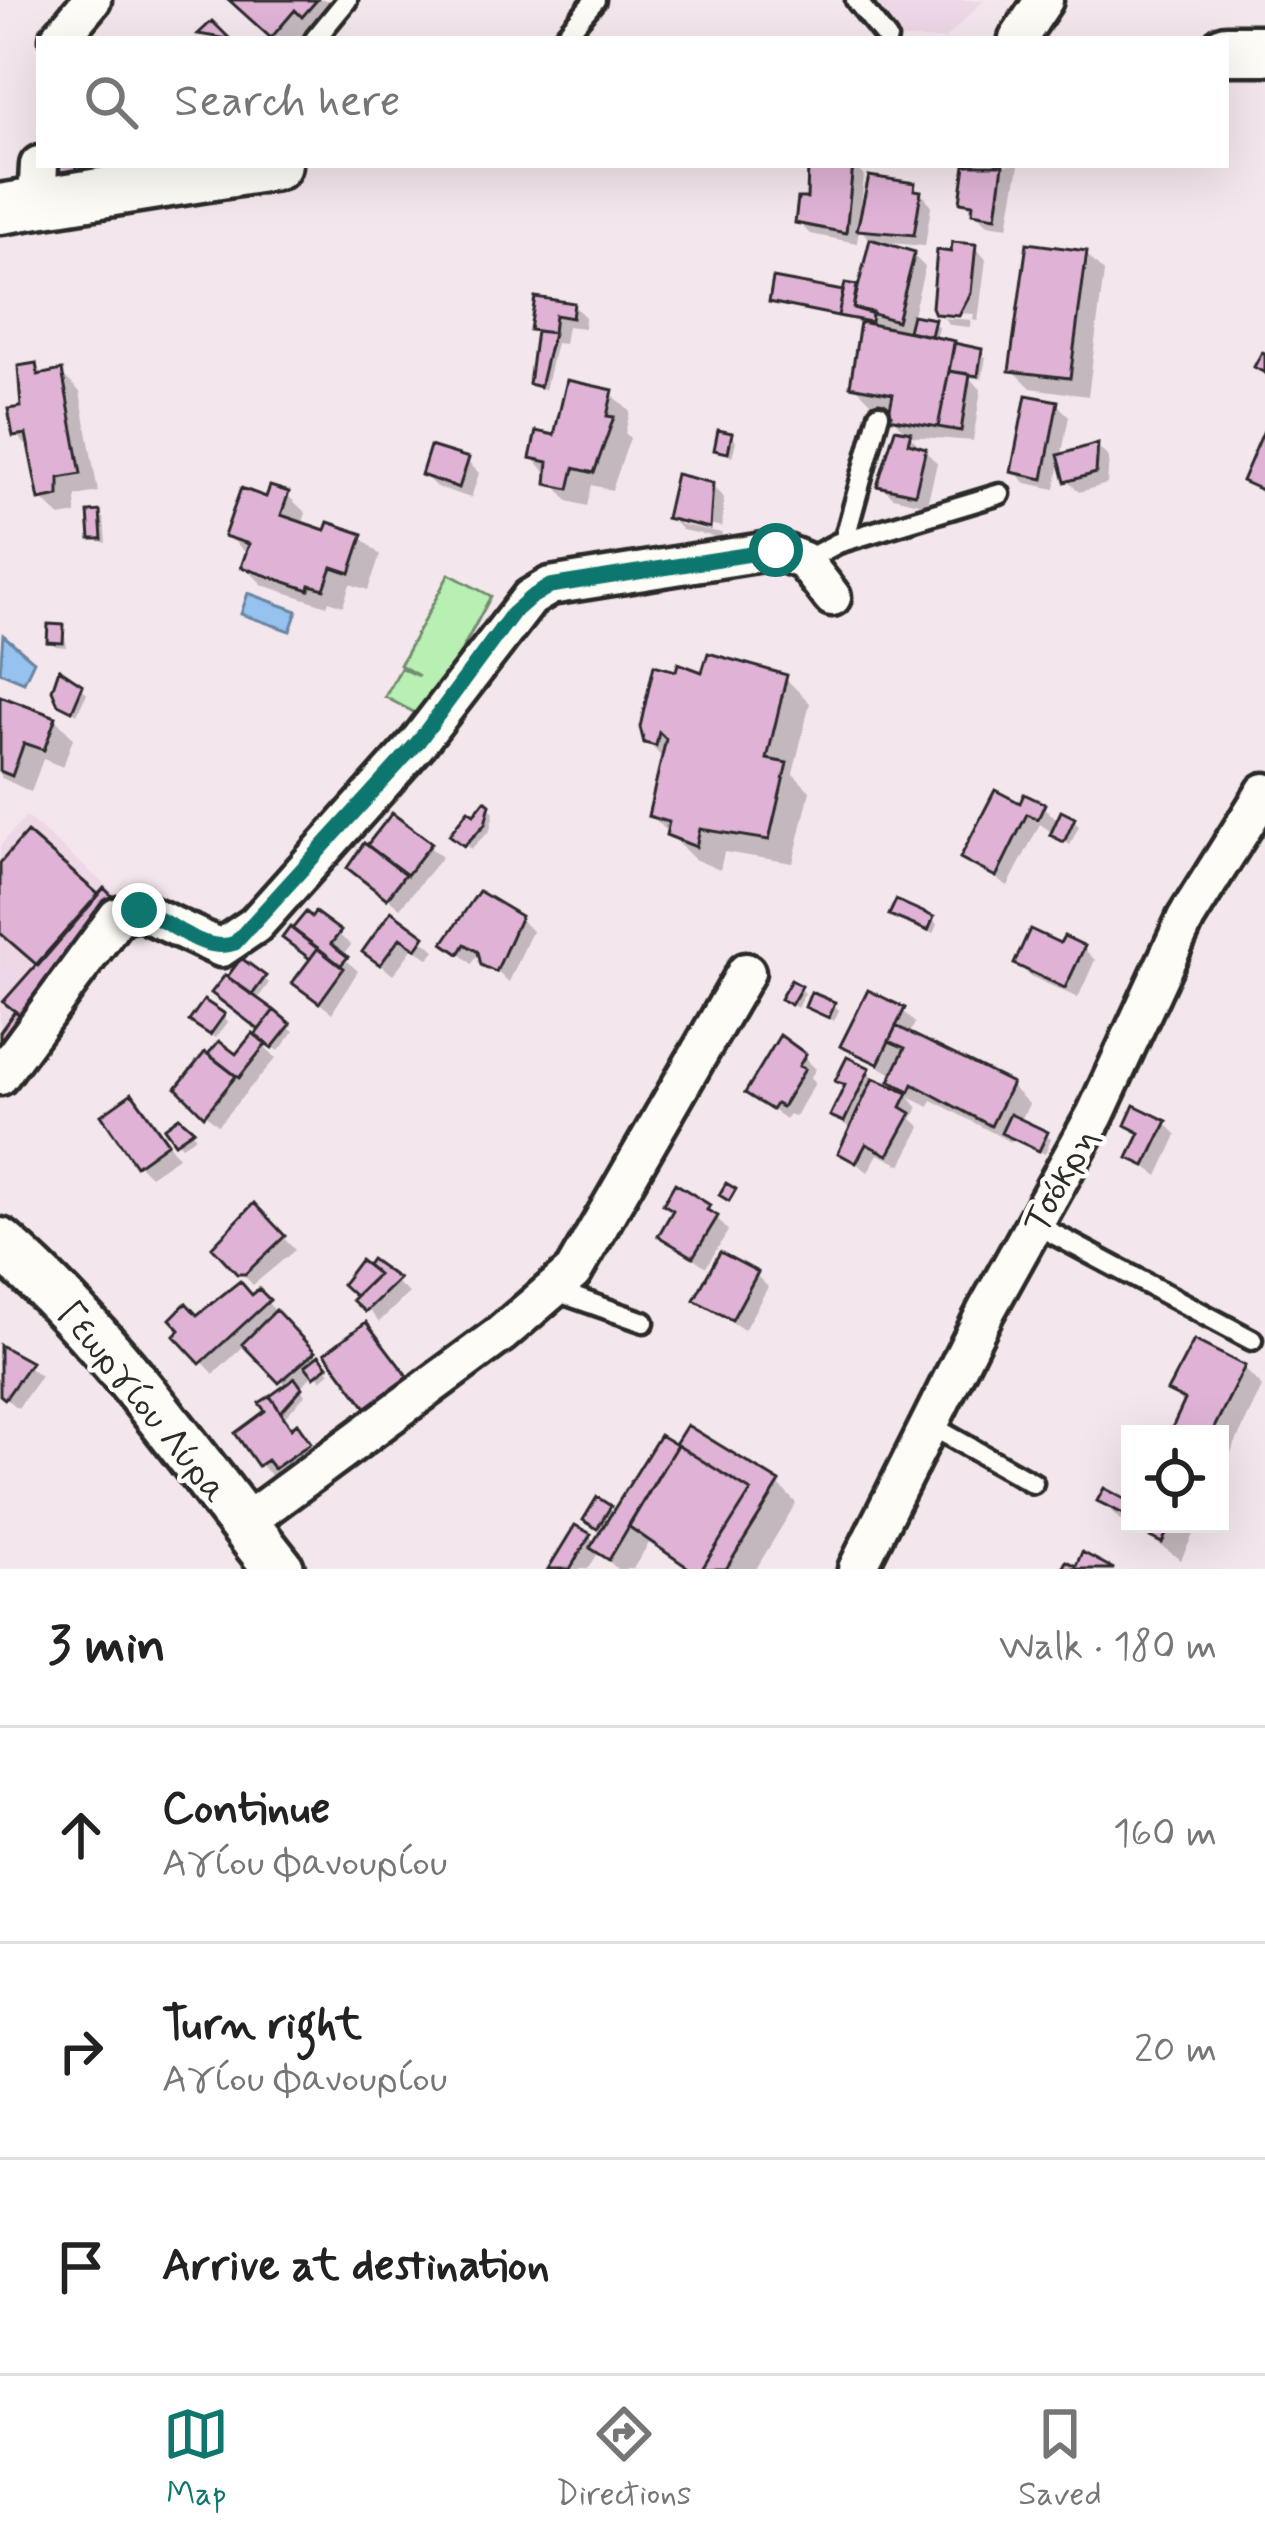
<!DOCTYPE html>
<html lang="en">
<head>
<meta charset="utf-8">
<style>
	:root { --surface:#fff; --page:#f2f2f2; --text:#222; --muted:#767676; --line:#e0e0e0; --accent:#0f766e }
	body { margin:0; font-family:Mynerve,sans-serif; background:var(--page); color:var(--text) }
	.controls { position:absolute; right:36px; bottom:36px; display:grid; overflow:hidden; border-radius:0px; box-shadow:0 12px 48px #0002 }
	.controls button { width:108px; height:108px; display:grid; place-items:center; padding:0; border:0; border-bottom:3px solid var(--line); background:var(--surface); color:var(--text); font:60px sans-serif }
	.stop { position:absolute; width:36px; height:36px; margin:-27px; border:9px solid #0f766e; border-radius:50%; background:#fff }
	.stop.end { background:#0f766e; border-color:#fff; box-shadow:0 3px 12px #0008 }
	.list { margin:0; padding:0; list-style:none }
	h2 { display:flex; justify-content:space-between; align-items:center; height:156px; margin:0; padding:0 48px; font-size:51px }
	h2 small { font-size:39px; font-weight:400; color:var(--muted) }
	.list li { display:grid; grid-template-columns:78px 1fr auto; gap:36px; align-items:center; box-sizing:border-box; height:216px; padding:0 48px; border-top:3px solid var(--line) }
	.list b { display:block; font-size:45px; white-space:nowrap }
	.list p { margin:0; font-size:39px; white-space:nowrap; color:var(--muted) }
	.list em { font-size:39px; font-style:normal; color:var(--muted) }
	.icon { flex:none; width:66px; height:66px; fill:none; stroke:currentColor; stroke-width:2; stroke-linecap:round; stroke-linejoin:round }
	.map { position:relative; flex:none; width:1265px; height:1569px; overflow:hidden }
	.search { position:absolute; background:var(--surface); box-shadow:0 12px 48px #0002; left:36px; right:36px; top:36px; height:132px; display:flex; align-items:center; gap:30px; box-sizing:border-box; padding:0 42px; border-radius:0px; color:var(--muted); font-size:45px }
	.sheet { height:804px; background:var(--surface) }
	nav { display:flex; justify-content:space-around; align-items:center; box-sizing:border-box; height:168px; border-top:3px solid var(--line); background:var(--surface); font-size:33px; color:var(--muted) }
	nav a { display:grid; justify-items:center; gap:6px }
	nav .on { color:var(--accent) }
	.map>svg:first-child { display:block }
	.built { fill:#eed7e6 }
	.green { fill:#b8efb2; stroke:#728d6e; stroke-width:3 }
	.water { fill:#95c2ef; stroke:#6b86a1; stroke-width:3 }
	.shadow { fill:#0003; fill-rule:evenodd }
	.building { fill:#e0b3d6; stroke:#2b2b2b; stroke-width:3 }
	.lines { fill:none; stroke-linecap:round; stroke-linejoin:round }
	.lane-casing { stroke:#2b2b2b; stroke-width:27 }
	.street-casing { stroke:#2b2b2b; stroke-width:45 }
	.secondary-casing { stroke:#2b2b2b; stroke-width:57 }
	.lane { stroke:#fdfcf7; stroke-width:18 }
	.street { stroke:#fdfcf7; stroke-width:36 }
	.secondary { stroke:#fdfcf7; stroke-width:48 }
	.route { stroke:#0f766e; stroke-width:15 }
	.labels { text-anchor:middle; stroke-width:9; stroke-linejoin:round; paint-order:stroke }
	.street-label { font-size:36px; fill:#2b2b2b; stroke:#fdfcf7 }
</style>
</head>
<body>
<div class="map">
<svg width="1265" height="1569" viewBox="0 0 1265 1569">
	<rect width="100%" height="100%" fill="#f4e6ed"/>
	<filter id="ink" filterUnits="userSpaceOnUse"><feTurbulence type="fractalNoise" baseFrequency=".00833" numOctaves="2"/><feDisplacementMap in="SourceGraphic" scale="24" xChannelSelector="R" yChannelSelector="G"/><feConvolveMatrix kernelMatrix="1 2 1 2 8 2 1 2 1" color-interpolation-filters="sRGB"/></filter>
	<g filter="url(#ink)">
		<!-- built -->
		<path class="built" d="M866,0H984L945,39H893Z
			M26,816L125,902L0,1067V846Z"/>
		<!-- green -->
		<path class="green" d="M449,574L491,596L425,718L385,697L401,668L419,676L400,665Z"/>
		<!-- water -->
		<path class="water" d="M248,593L297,611L290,631L241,614Z
			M3,635L34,661L24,682L0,672Z"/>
		<!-- shadow -->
		<path class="shadow" d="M233,0H352L305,39H274Z
			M54,165H96L88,166L82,200Z
			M823,165H853L864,176L861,206L914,186L926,198L931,206L925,246L878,242L913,255L925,267L912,318L933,322L938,327L936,340L986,357L982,379L968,377L981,389L973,441L910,436L937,463L927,505L893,497L881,485L909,435L891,417L893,407L872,403L854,385L862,323L772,301L776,281L860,292L872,241L859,228L857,243L810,234L798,222Z
			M968,165H1019L1008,227L987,224L963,201Z
			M974,247L986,259L978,321L971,320L970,327L950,325L938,312L954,255ZM943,312L974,314L973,320L943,318Z
			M1086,254L1104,272L1088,396L1031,388L1012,369Z
			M537,300L573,305L585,317L584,328L567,326L564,344L556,343L545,390L532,383Z
			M35,366L45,376L61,373L80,392L98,492L76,496V514L60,517L41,498L32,451L16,435Z
			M611,393L630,412L625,433L630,438L612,490L592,485L587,506L568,501L533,457Z
			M1057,404L1069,416L1055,489L1026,483L1014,471Z
			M1265,435V496L1245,480Z
			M731,436L736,441L732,457L717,449Z
			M1097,446L1109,458L1107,484L1079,492L1067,480Z
			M467,461L479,473L471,498L436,487L424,475Z
			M711,485L724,498L722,527L679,518V524L722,533L721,538L682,530L670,517Z
			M287,495L306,513L302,525L361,537L380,555L368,590L350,584L343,606L329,601L327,606L263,585L244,566L248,555L228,535L268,501Z
			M99,514L104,519L106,543L93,538Z
			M63,628L67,647L55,646L50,640Z
			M704,676L785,678L810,703L793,774L810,791L793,863L724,852L720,870L694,859L651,815L664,759L647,742Z
			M81,687L87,693L77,714L60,703Z
			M0,699L55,719L73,738L63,767L43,759L31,792L0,777Z
			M485,804L494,812L490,830L471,849L458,840Z
			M1021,807H1043L1059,822L1074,821L1079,826L1070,845L1040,824L1008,886L964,858Z
			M392,817L442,857L400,908L351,867Z
			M893,914L932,919L937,924L933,934Z
			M392,915L435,950L429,959L413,948L393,975L366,952Z
			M316,916L351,945L342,957L358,971L332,1013L308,994Z
			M519,918L532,931L509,982L478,954L472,964L447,943Z
			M1061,947L1083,948L1095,960L1078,998L1030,976L1018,964Z
			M264,978L269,983L256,1001L294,1031L279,1051L260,1042L276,1058L218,1125L180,1093L220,1045L237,1059L261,1031L215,993Z
			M800,988L805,993L797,1008L789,1003Z
			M834,1005L839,1010L834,1021L808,1006Z
			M903,1011L915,1023L909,1035L1010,1085L1029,1104L1020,1122L1051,1139L1045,1154L1012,1138L1010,1142L932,1100L929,1107L909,1097L918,1108L912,1119L921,1127L901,1165L878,1154L868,1172L841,1152L852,1130L834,1115L847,1088L839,1080L868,1071L880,1085L910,1097L895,1076L844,1045Z
			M223,1016L228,1022L216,1038L198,1026Z
			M804,1057L816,1069L810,1078L815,1083L795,1117L789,1114L785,1119L749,1093Z
			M132,1097L178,1157L150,1176L138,1164Z
			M179,1121L196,1137L182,1146L177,1141Z
			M1165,1123L1177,1135L1158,1176L1132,1157L1141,1137L1128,1125Z
			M254,1207L295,1250L253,1285L216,1247Z
			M708,1207L728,1231L706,1267L661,1235Z
			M372,1263L409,1293L379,1322L346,1283Z
			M756,1275L768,1287L744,1330L698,1300Z
			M259,1293L330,1372L321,1380L315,1373L300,1387L305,1395L285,1417L321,1456L288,1479L279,1471L272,1476L260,1464L288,1387L246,1344L214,1374L178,1336L197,1318Z
			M366,1326L418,1391L382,1419L370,1407Z
			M0,1348L41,1376L18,1408L0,1395Z
			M1244,1368L1262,1387L1220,1476V1434H1175L1186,1406L1171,1391Z
			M778,1484L796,1503L756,1569H690L649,1543L633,1569H617L599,1552L588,1569H552L589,1537L596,1544L604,1532L592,1525L609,1508L615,1514Z
			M1101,1500L1130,1505V1524L1119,1519Z
			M1131,1524H1198L1181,1560Z"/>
		<!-- building -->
		<path class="building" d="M229,0H317L302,17L295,10L271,38Z
			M212,21L229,38L228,39L198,34Z
			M51,165H76L75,178L50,191Z
			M808,165H853L846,233L795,223L798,198H807Z
			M965,165H1003L996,217L972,213L973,204L960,202Z
			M869,176L915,183L914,190L921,191L914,235L857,230Z
			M870,239L915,252L897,321L853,308Z
			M952,242L976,244L971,293L959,316L935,314L932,307L937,250L951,252Z
			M1027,243L1087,251L1070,378L1009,371Z
			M773,278L843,291L838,316L769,302Z
			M845,283L857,285L853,308L872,312L871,322L838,316Z
			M535,297L574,303L572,318L555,315L553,333L530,330Z
			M912,315L935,319L931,336L908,331Z
			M860,322L955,341L938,427L888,418L893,394L850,386Z
			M536,331L553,333L540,387L529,384Z
			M954,343L982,349L978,376L949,371Z
			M1262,352L1265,353V373L1254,367Z
			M36,363L38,375L62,370L81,474L59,478V496L39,500L26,434L13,436L8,409L21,407L18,366Z
			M949,371L970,374L961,431L938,427Z
			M567,380L613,390L607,416L614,417L594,473L574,468L569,489L546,484L548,462L530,458L536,431L554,435Z
			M1026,395L1058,401L1043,479L1011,472Z
			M895,429L911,432L908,443L926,448L915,494L877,486Z
			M718,430L732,433L728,453L714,450Z
			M1264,430L1265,484L1262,490L1242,481Z
			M1098,443L1096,473L1065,482L1058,455Z
			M430,446L469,458L459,488L421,475Z
			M676,474L713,483L710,528L666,518Z
			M270,486L289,492L281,515L325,530L328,522L363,534L350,573L332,567L324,589L310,585L309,590L241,567L249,544L224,536L241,488L266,497Z
			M100,511L102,539H90L88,512Z
			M48,624L64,625L63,643L47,642Z
			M708,653L787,675L767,759L787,763L769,840L700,829L696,847L666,835L669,822L648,816L666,739L659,732L656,746L644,743L640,727L654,665L676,671L678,663L702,672Z
			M59,669L83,685L72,711L58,704L52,690Z
			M0,696L56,717L44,750L24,743L12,776L0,771Z
			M995,790L1020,803L1024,794L1045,804L1038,819L1027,814L996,877L960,858Z
			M485,800L490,804L485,824L464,846L449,835L468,810L474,814Z
			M1061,811L1075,818L1064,842L1050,835Z
			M392,813L432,843L407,875L367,845Z
			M27,832L99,895L38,966L0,933V863Z
			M364,843L405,874L387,899L347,868Z
			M104,888L118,902L29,1022L3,1002Z
			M479,891L521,916L496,972L481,965L478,952L465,944L459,954L443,943Z
			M896,900L934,917L928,931L889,915Z
			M391,911L425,936L416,949L400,938L380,965L362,952Z
			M306,912L312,917L315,912L341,931L331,944L348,957L340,966L292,929Z
			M290,927L318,948L310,959L282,938Z
			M1030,929L1060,943L1064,936L1085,946L1065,988L1014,964Z
			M318,948L344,968L319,1003L292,983Z
			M241,958L266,976L252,995L227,977Z
			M225,975L274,1010L259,1030L211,993Z
			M791,980L802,986L791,1005L780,999Z
			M868,990L905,1008L878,1064L840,1046Z
			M811,992L835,1002L829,1018L805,1007Z
			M204,1000L225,1014L210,1035L189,1021Z
			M274,1010L291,1024L272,1048L255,1035Z
			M15,1011L29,1022L0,1046V1032Z
			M896,1026L1012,1083L991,1126L913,1084L910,1091L889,1081L905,1048L889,1041Z
			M253,1033L266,1044L239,1078L208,1054L219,1041L236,1054Z
			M780,1035L806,1054L799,1066L805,1069L782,1107L776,1104L772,1110L745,1093Z
			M205,1052L236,1076L204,1116L176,1088Z
			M847,1057L870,1068L844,1122L830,1116L845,1085L835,1081Z
			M873,1078L908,1093L901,1107L911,1113L888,1155L866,1144L856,1163L838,1153Z
			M132,1093L168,1143L136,1166L101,1115Z
			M1134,1105L1167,1121L1145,1166L1128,1158L1140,1133L1125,1125Z
			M1010,1114L1048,1132L1039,1151L1001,1133Z
			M179,1117L194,1130L175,1143L164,1128Z
			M675,1183L710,1205L707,1210L718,1216L693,1257L658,1236L673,1210L663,1204Z
			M726,1183L736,1189L729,1201L719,1195Z
			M254,1203L285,1236L245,1274H237L212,1247Z
			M720,1252L758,1272L732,1320L694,1300Z
			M371,1259L399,1279L365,1312L352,1300L378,1274L367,1265Z
			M360,1260L378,1274L355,1296L342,1284Z
			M240,1281L252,1295L259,1289L270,1300L200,1364L174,1336L180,1330L170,1319L186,1303L197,1315Z
			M276,1310L315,1352L279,1383L242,1344Z
			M366,1322L408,1377L367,1409L325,1353Z
			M1194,1340L1245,1366L1211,1434H1184L1172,1428L1185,1400L1167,1391Z
			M0,1345L31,1362L5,1399L0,1395Z
			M319,1355L328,1366L314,1377L305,1366Z
			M295,1378L302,1388L281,1412L270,1396Z
			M270,1396L291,1428L297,1423L311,1443L274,1469L267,1460L258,1466L235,1433L265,1411L259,1403Z
			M687,1425L780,1482L726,1569H702L751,1491L677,1445L609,1560L590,1548L660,1435L675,1444Z
			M677,1445L751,1491L702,1569H690L628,1526Z
			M1104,1488L1130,1502V1517L1097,1501Z
			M597,1497L611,1506L597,1529L583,1520Z
			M1147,1524H1171L1162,1543L1142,1533Z
			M575,1525L591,1534L570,1569H548Z
			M1082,1552L1114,1569H1062L1066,1561L1076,1566Z"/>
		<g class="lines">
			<!-- lane casing -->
			<g class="lane-casing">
				<path id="lane" d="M856,0L887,39
					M315,39L347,0
					M562,39L595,0
					M844,541L879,414
					M804,561L838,543L1000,494
					M1035,1224L1252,1340
					M553,1290L644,1322
					M928,1424L1033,1483"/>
			</g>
			<!-- street casing -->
			<g class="street-casing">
				<path id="street" d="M59,39L92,0
					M1018,39L1044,0
					M37,202L39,165
					M0,1076L117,917L139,910L221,948L255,925L418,743L530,598L550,586L776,550L804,561L832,597
					M243,1524L501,1334L573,1272L746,972
					M857,1569L986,1311L1095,1115L1186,918L1265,792"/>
			</g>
			<!-- secondary casing -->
			<g class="secondary-casing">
				<path id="secondary" d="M1226,50H1265
					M0,209L276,165
					M0,1243C110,1338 189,1456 279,1569"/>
			</g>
			<!-- lane -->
			<use href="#lane" class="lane"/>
			<!-- street -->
			<use href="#street" class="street"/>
			<!-- secondary -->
			<use href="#secondary" class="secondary"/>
		</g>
	</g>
	<g class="lines" filter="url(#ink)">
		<!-- route -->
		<path class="route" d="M139,910C170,920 203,955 235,943L418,742L513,613L530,598L550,586L776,550"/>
	</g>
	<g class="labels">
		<!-- street labels -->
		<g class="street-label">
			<text transform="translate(1059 1179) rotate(-61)" y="13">Τσόκρη</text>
			<text transform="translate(144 1401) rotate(51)" y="13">Γεωργίου Λύρα</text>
		</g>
	</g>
</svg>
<div class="controls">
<button><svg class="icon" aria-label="locate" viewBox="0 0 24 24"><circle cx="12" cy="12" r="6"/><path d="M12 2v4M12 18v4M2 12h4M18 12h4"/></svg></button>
</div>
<div class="stop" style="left:776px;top:550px"></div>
<div class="stop end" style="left:139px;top:910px"></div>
<div class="search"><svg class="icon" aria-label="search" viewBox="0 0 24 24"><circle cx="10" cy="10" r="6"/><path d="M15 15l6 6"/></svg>Search here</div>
</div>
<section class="sheet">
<h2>3 min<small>Walk · 180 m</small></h2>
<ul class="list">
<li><svg class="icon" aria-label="ahead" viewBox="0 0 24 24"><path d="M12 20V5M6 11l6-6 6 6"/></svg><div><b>Continue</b><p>Αγίου Φανουρίου</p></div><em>160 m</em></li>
<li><svg class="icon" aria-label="right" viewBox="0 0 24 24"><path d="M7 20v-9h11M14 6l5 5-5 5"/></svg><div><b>Turn right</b><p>Αγίου Φανουρίου</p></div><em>20 m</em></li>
<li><svg class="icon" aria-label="arrive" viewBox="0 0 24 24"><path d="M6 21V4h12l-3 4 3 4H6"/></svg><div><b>Arrive at destination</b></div></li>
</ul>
</section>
<nav>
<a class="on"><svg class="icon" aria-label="map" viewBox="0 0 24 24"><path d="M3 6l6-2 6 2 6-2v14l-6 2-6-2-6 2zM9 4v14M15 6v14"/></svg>Map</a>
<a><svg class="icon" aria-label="directions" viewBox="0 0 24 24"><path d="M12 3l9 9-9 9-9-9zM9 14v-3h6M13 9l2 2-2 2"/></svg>Directions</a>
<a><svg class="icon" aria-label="saved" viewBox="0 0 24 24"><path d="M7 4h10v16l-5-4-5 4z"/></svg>Saved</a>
</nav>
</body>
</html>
